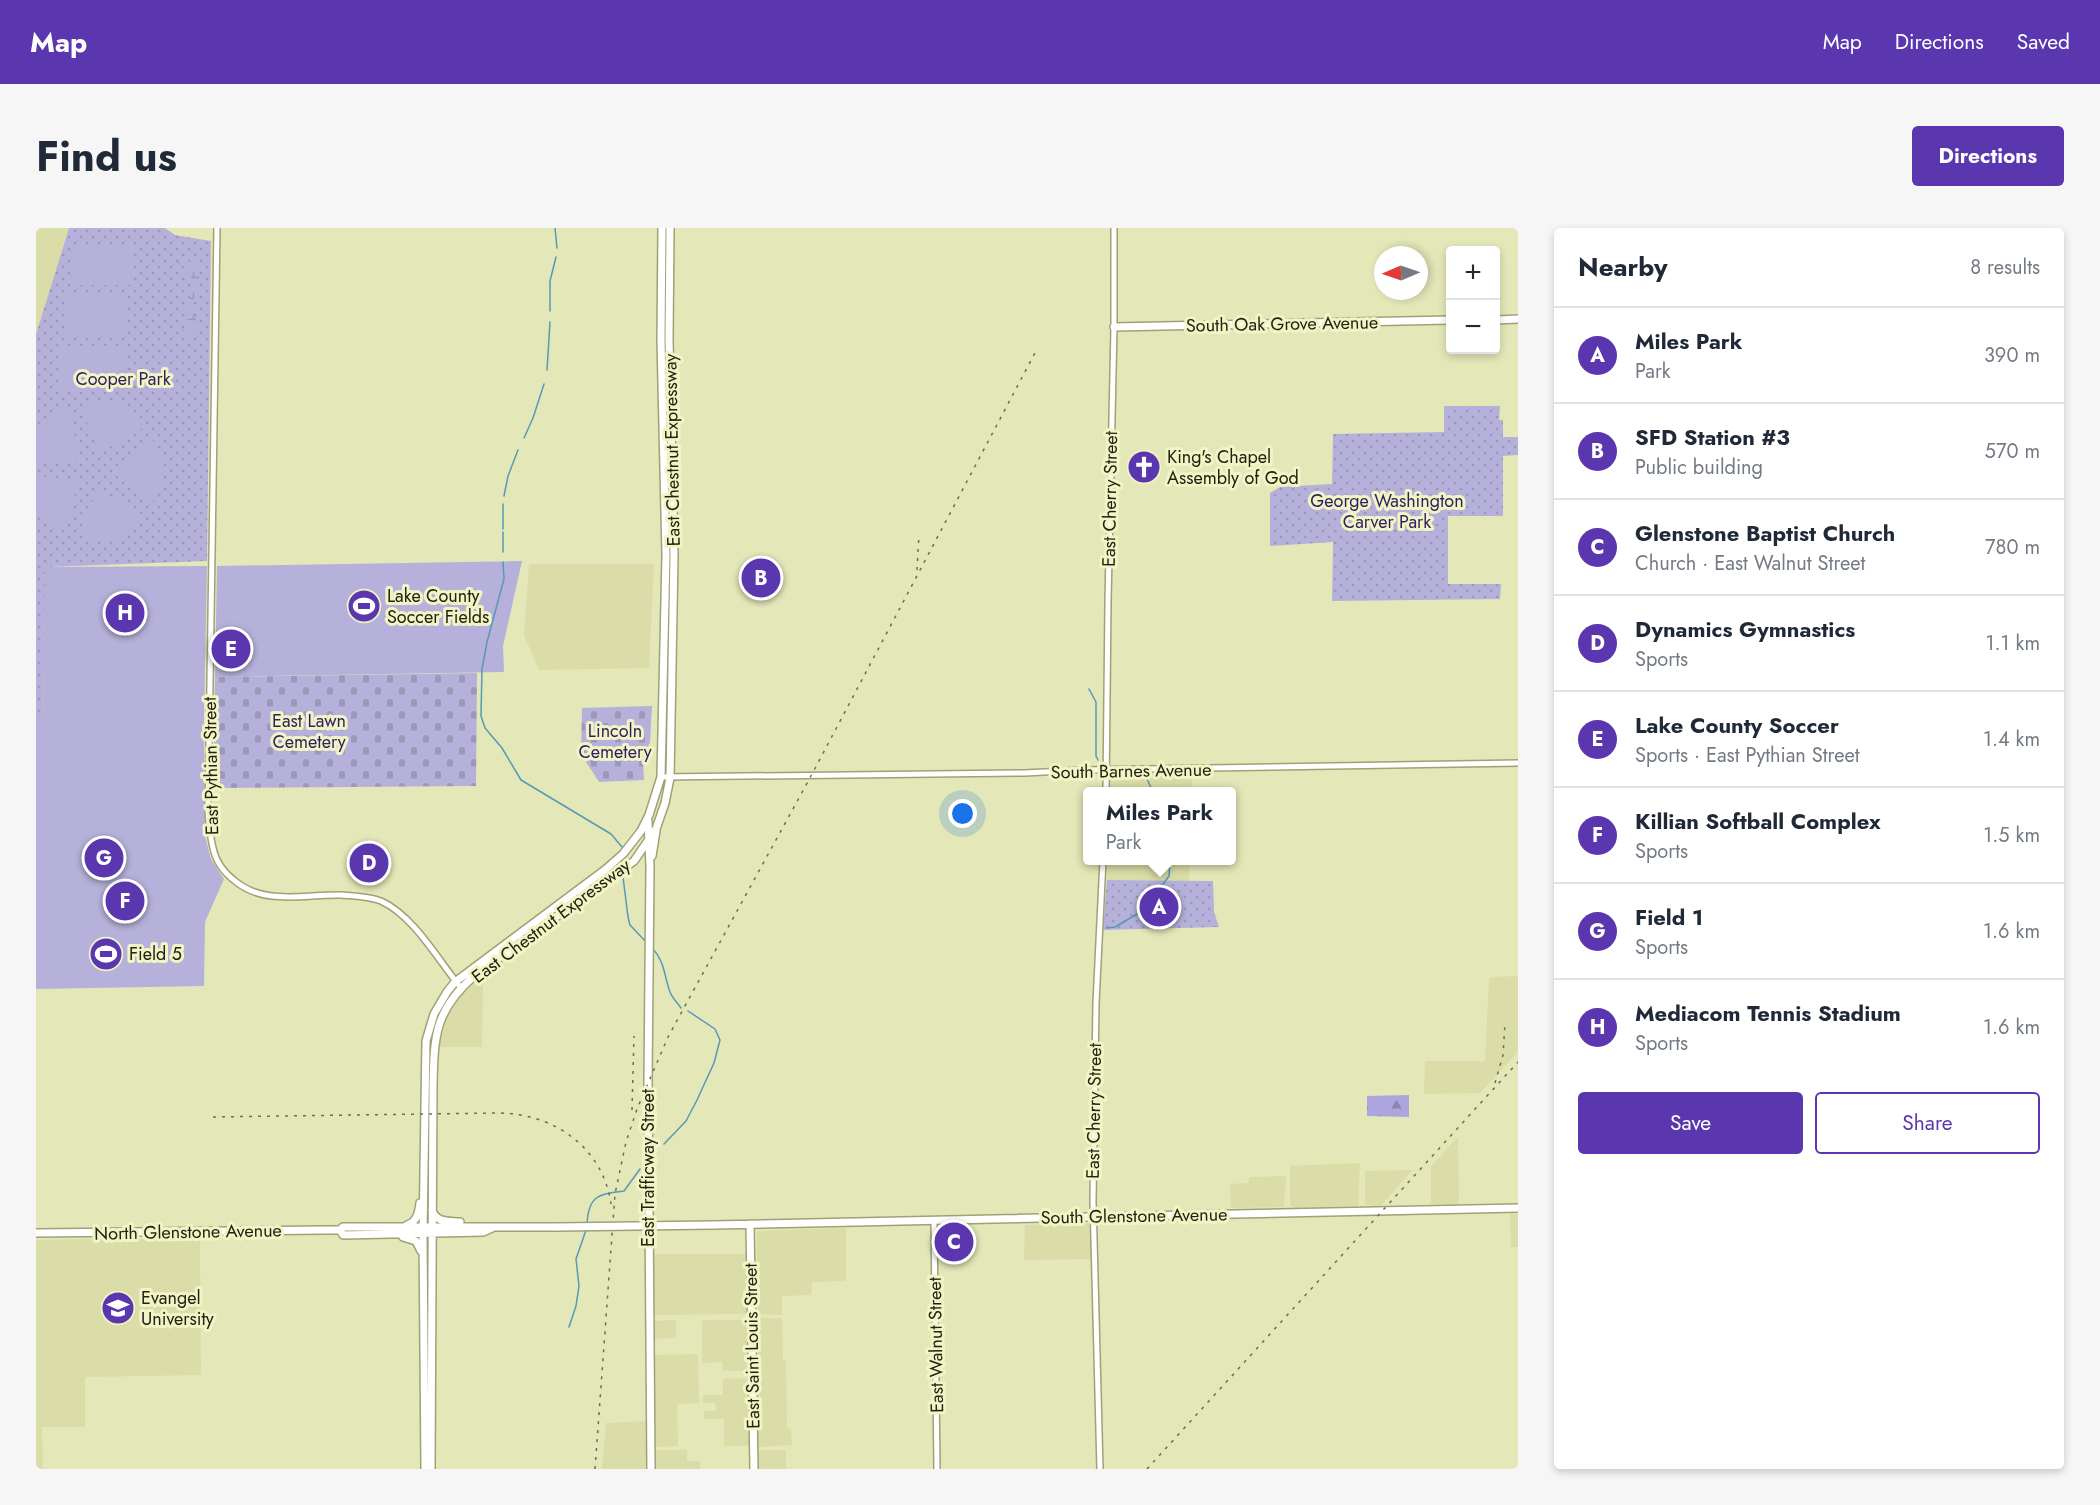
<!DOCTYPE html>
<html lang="en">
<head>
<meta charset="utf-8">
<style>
	:root { --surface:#fff; --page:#f6f6f7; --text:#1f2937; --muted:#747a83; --line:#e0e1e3; --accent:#5a37af }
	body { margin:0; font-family:Jost,sans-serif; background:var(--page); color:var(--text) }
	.controls { position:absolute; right:18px; top:18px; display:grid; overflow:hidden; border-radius:6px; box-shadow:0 3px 9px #0003 }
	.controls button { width:54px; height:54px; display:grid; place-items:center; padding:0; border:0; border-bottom:2px solid var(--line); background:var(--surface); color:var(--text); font:30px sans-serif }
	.compass { position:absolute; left:1338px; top:18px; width:54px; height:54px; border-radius:50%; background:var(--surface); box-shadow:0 3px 9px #0003; rotate:268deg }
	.you { position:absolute; left:927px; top:586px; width:21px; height:21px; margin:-15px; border:4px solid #fff; border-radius:50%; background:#1a73e8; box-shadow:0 0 0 9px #1a73e833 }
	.badge { display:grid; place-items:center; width:39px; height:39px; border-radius:50%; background:var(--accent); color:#fff; font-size:20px; font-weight:700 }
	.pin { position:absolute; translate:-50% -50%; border:3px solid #fff; box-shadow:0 2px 6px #0006 }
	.popup { position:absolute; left:1047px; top:559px; width:153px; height:78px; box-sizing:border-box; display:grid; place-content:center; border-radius:6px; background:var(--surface); filter:drop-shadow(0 2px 4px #0005); font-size:20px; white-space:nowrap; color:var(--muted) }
	.popup b { font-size:22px; color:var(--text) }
	.popup::after { content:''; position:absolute; left:50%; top:100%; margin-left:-12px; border:12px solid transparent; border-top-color:var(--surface) }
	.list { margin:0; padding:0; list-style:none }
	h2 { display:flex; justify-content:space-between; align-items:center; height:78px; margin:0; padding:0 24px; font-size:26px }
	h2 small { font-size:20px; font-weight:400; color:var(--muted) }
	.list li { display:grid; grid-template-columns:39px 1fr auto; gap:18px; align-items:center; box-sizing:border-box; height:96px; padding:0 24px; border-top:2px solid var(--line) }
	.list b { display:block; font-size:22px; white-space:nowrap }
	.list p { margin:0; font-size:20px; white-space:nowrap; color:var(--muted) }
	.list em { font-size:20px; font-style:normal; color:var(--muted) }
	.actions { display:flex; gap:12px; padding:18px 24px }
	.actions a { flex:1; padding:14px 0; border:2px solid var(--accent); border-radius:6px; text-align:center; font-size:21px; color:var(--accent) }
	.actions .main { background:var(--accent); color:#fff }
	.map { position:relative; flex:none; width:1482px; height:1241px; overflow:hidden; border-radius:6px }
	header { display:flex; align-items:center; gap:36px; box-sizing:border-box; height:84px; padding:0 30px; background:var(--accent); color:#fff }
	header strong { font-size:28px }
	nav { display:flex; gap:33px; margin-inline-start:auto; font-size:21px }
	.intro { display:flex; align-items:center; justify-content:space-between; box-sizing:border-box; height:144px; padding:0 36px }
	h1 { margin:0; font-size:42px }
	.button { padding:15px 27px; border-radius:6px; background:var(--accent); color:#fff; font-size:21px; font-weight:700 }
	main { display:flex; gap:36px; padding:0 36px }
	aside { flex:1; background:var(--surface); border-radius:6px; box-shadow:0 3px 9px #0003 }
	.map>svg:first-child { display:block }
	.built { fill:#dadda7 }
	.grass { fill:url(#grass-dots) }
	.forest { fill:url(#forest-firs) }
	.wetland { fill:url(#wetland-marsh) }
	.cemetery { fill:url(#cemetery-stones) }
	.garden { fill:#b6b1da }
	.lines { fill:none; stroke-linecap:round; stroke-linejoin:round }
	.stream { stroke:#5899b7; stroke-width:1.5 }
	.minor-casing { stroke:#9fa275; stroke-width:8 }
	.major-casing { stroke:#9fa275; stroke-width:10 }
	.minor { stroke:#fff; stroke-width:5 }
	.major { stroke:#fff; stroke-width:7 }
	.rail { stroke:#6c6d51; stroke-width:1.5; stroke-dasharray:3 6; stroke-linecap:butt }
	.major-bridge-casing { stroke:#9fa275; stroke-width:10; stroke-linecap:butt }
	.major-bridge { stroke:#fff; stroke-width:7 }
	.labels { text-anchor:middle; stroke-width:6; stroke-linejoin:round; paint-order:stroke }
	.street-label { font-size:18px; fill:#221; stroke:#f1f4c5 }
	.park-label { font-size:18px; fill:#2f1e60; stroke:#f1f4c5 }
	.poi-label { font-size:18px; fill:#221; stroke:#f1f4c5; text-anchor:start }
</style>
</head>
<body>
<header>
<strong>Map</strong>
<nav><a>Map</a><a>Directions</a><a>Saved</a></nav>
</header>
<div class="intro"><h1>Find us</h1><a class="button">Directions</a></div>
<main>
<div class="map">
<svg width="1482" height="1241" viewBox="0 0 1482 1241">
	<defs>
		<pattern id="grass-dots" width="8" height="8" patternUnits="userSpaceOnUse" patternTransform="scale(1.5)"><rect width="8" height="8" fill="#b6b1da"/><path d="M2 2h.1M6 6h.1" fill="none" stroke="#9c98ba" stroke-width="1.8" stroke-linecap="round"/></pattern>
		<pattern id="forest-firs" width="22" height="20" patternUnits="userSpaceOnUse" patternTransform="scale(1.5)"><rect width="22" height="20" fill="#ada5de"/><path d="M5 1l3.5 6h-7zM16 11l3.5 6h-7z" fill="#8c86b3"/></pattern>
		<pattern id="wetland-marsh" width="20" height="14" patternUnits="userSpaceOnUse" patternTransform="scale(1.5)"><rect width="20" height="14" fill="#b6b1da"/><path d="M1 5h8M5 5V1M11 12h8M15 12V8" fill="none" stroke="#9c98ba"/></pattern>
		<pattern id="cemetery-stones" width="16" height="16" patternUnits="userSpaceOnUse" patternTransform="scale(1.5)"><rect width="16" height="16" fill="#b6b1da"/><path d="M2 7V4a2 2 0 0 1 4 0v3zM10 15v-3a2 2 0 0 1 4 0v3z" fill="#9c98ba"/></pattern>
	</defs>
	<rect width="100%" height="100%" fill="#e4e7b8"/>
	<!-- built -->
	<path class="built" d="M0,0H33L0,106Z
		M493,336H618L613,440L503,442L488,407Z
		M1156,544V563H1073L1074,551L1077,548L1084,546Z
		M1071,633H1154L1153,653L1071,652Z
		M1482,748V824L1444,865L1388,866L1389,833H1449L1453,751L1455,749Z
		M447,750L446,819H403L411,790L420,774L431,761Z
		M1422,909L1423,976H1395V938Z
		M1324,935L1322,978L1259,980L1254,977V938Z
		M1376,942L1345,978L1329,977V943Z
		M1250,948L1248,979L1195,980L1194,956L1212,955L1214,949Z
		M1474,986H1482V1019H1475Z
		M1053,995L1055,1031L988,1032L989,997Z
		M810,1000V1053L776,1054L775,1067L746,1068V1087L720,1086L721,1003Z
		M160,1010L164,1013L165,1147L49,1149V1199H6L7,1241H0V1012L71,1011L79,1013L94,1011Z
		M621,1026H710L711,1086L617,1087L616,1029Z
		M724,1090H746L747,1132L750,1133L751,1200L755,1201L756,1217L723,1219L722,1217L720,1093Z
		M640,1092V1110L616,1111L617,1093Z
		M668,1092H711L713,1143H687L686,1134L666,1135V1093Z
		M662,1126L663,1175L641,1176L642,1218L619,1219L616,1127Z
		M713,1150L714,1215L712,1218H688V1191H668V1183H680L679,1175H667V1167H687V1151Z
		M611,1193L612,1241H566L570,1195Z
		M619,1222H651V1233H664V1241H618Z
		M724,1222H750V1241H722V1223Z"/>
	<!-- grass -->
	<path class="grass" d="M33,0H129L139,7L175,13L171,333L10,339L7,492H0V106Z
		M1408,178H1464L1463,192H1467V209H1482V227L1467,228V288H1412V356H1465L1464,371L1296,373L1297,314L1234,318V265L1244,259L1296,256L1297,206L1408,204Z
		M1071,652L1177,653L1178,684L1183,699L1067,702Z"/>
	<!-- forest -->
	<path class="forest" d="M1373,867V889L1331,888V868Z"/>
	<!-- wetland -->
	<path class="wetland" d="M143,32C174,33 163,62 154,79C157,88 167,99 162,108L144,105L148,101L151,80L157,58L155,49L142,35Z"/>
	<!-- cemetery -->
	<path class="cemetery" d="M441,445L440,558L177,560L179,449Z
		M616,478L614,514L607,531L608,552L563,554L545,526L546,480Z"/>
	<!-- garden -->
	<path class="garden" d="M35,19L95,20L94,57H34Z
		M29,67H90L89,107L28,106Z
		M25,118H90V161L26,162Z
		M74,172C89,179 99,186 107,200L67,223L63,222L44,179L57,173Z
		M33,181L43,229L39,232L0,236V200C9,190 19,183 33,181Z
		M115,210C133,231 133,258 113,278L79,246V240Z
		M0,248L39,252L41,257L30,303L15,298L0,285Z
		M67,263L108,288C89,313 71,318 42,307L61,264Z
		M486,333L467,418L468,444L179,449L181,338Z
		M171,338L168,492L169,608L175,631L188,651L169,694L168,758L0,761V492L7,491L9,339Z"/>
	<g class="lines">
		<!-- stream -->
		<path class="stream" d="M519,0L521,20
			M514,83V53L520,29
			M511,142L514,94
			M488,210L497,190L508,156
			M468,268L472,248L482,222
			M467,301V276
			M467,324V304
			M467,334L468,351L451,414L446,441L445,488L449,500L466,520L485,552L575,606L586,619
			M1053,461L1060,474V528L1062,532
			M1111,551L1117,564
			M587,649L592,689L594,697L611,715
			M1071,700L1079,699L1108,682L1133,648L1134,632
			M616,720C629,733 628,748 634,764C636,770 642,775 645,780
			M628,916L650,893L661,872L678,835L684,812L679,801L652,783
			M551,997C552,968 562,966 588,963L604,941
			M533,1099L540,1078L543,1058L540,1031L550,1002"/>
		<!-- minor casing -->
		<g class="minor-casing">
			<path id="minor" d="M181,0L172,583C173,595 174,608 177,620C180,634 187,644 199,653C229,678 269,666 305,667C318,668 332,668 345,673C378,688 402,732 425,760
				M625,549L988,545L1049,542L1482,535
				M1070,564L1072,373L1078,99V0
				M898,992L901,1241
				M1064,1241L1057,973L1060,775L1067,632"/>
		</g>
		<!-- major casing -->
		<g class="major-casing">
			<path id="major" d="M1460,92L1482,91
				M1078,99L1414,92
				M612,593L614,639L612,853L615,1241
				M616,628L620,603
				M396,982C400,995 412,993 424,994
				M714,996L718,1241
				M371,997C381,994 383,984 384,975
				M677,997L1482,980
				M304,1002L307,999H522
				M0,1005L288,1002H304L307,1007L447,1004L456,1000
				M367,1009L380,1013L385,1023
				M389,1241L387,1006L390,813L398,786L411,764L419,754L570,641L587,626L605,603L613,587L625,549L630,327L625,112L626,0
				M395,1241L397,857C398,808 399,782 438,748L598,633L620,601L629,575L634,550L638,327L633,111L634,0"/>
		</g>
		<!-- minor -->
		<use href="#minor" class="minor"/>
		<!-- major -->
		<use href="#major" class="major"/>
		<!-- rail -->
		<path class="rail" d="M881,342L883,306
			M1459,855L1467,827L1469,795
			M596,882L598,808
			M177,889L462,885C517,885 567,919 575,976
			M559,1241L579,966L590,914L601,881L632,809L775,548L1000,123
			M1111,1241L1482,834"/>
		<!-- major-bridge casing -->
		<g class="major-bridge-casing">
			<path id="major-bridge" d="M522,999L677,997"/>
		</g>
		<!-- major-bridge -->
		<use href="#major-bridge" class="major-bridge"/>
	</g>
	<!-- icons -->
	<defs>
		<g id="church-disc" transform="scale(1.725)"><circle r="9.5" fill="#5a37af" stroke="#f1f4c5"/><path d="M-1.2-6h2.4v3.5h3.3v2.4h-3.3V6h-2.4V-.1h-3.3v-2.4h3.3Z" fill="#fff"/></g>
		<g id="stadium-disc" transform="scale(1.725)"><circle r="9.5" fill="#5a37af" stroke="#f1f4c5"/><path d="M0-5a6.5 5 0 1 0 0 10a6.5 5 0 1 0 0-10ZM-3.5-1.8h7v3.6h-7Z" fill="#fff"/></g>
		<g id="university-disc" transform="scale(1.725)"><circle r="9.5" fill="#5a37af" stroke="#f1f4c5"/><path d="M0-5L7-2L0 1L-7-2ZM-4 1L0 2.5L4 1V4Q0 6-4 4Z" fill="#fff"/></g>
	</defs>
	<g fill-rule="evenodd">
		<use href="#church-disc" x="1108" y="239"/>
		<use href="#stadium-disc" x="328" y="378"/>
		<use href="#stadium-disc" x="70" y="726"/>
		<use href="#university-disc" x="82" y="1080"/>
	</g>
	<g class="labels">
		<!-- street labels -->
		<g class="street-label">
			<text transform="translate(1246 96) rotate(-1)" y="6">South Oak Grove Avenue</text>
			<text transform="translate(636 222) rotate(-91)" y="6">East Chestnut Expressway</text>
			<text transform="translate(1074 271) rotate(-89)" y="6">East Cherry Street</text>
			<text transform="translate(175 538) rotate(-91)" y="6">East Pythian Street</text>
			<text transform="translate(1095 543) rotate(-1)" y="6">South Barnes Avenue</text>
			<text transform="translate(515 693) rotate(-37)" y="6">East Chestnut Expressway</text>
			<text transform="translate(1058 883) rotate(-89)" y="6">East Cherry Street</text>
			<text transform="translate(612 940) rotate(-90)" y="6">East Trafficway Street</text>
			<text transform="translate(1098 988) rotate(-1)" y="6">South Glenstone Avenue</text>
			<text transform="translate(152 1004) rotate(-1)" y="6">North Glenstone Avenue</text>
			<text transform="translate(900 1117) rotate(-91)" y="6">East Walnut Street</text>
			<text transform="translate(716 1118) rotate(-91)" y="6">East Saint Louis Street</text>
		</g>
		<!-- park labels -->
		<g class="park-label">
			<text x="87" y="157">Cooper Park</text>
			<text x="1351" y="279">George Washington<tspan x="1351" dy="21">Carver Park</tspan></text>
			<text x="273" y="499">East Lawn<tspan x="273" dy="21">Cemetery</tspan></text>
			<text x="579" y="509">Lincoln<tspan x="579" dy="21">Cemetery</tspan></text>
		</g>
		<!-- poi labels -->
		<g class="poi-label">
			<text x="1131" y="235">King's Chapel<tspan x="1131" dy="21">Assembly of God</tspan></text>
			<text x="351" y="374">Lake County<tspan x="351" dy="21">Soccer Fields</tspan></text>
			<text x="93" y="732">Field 5</text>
			<text x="105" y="1076">Evangel<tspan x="105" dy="21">University</tspan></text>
		</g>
	</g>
</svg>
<div class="controls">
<button>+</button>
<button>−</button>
</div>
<svg class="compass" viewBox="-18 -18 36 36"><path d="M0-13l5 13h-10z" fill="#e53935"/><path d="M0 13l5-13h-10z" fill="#747a83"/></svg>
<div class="you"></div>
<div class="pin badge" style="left:1123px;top:679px">A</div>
<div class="popup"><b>Miles Park</b>Park</div>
<div class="pin badge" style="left:725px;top:350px">B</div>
<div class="pin badge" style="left:918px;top:1014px">C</div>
<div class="pin badge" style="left:333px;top:635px">D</div>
<div class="pin badge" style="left:195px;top:421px">E</div>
<div class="pin badge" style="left:89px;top:673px">F</div>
<div class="pin badge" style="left:68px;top:630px">G</div>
<div class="pin badge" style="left:89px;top:385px">H</div>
</div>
<aside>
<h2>Nearby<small>8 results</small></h2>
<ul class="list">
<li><span class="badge">A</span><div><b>Miles Park</b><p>Park</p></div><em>390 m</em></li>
<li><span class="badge">B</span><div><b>SFD Station #3</b><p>Public building</p></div><em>570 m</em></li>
<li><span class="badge">C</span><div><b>Glenstone Baptist Church</b><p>Church · East Walnut Street</p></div><em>780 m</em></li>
<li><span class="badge">D</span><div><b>Dynamics Gymnastics</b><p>Sports</p></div><em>1.1 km</em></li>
<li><span class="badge">E</span><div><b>Lake County Soccer</b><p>Sports · East Pythian Street</p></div><em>1.4 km</em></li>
<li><span class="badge">F</span><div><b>Killian Softball Complex</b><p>Sports</p></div><em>1.5 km</em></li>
<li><span class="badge">G</span><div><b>Field 1</b><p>Sports</p></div><em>1.6 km</em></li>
<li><span class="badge">H</span><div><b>Mediacom Tennis Stadium</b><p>Sports</p></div><em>1.6 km</em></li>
</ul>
<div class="actions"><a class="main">Save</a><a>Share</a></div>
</aside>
</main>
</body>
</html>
